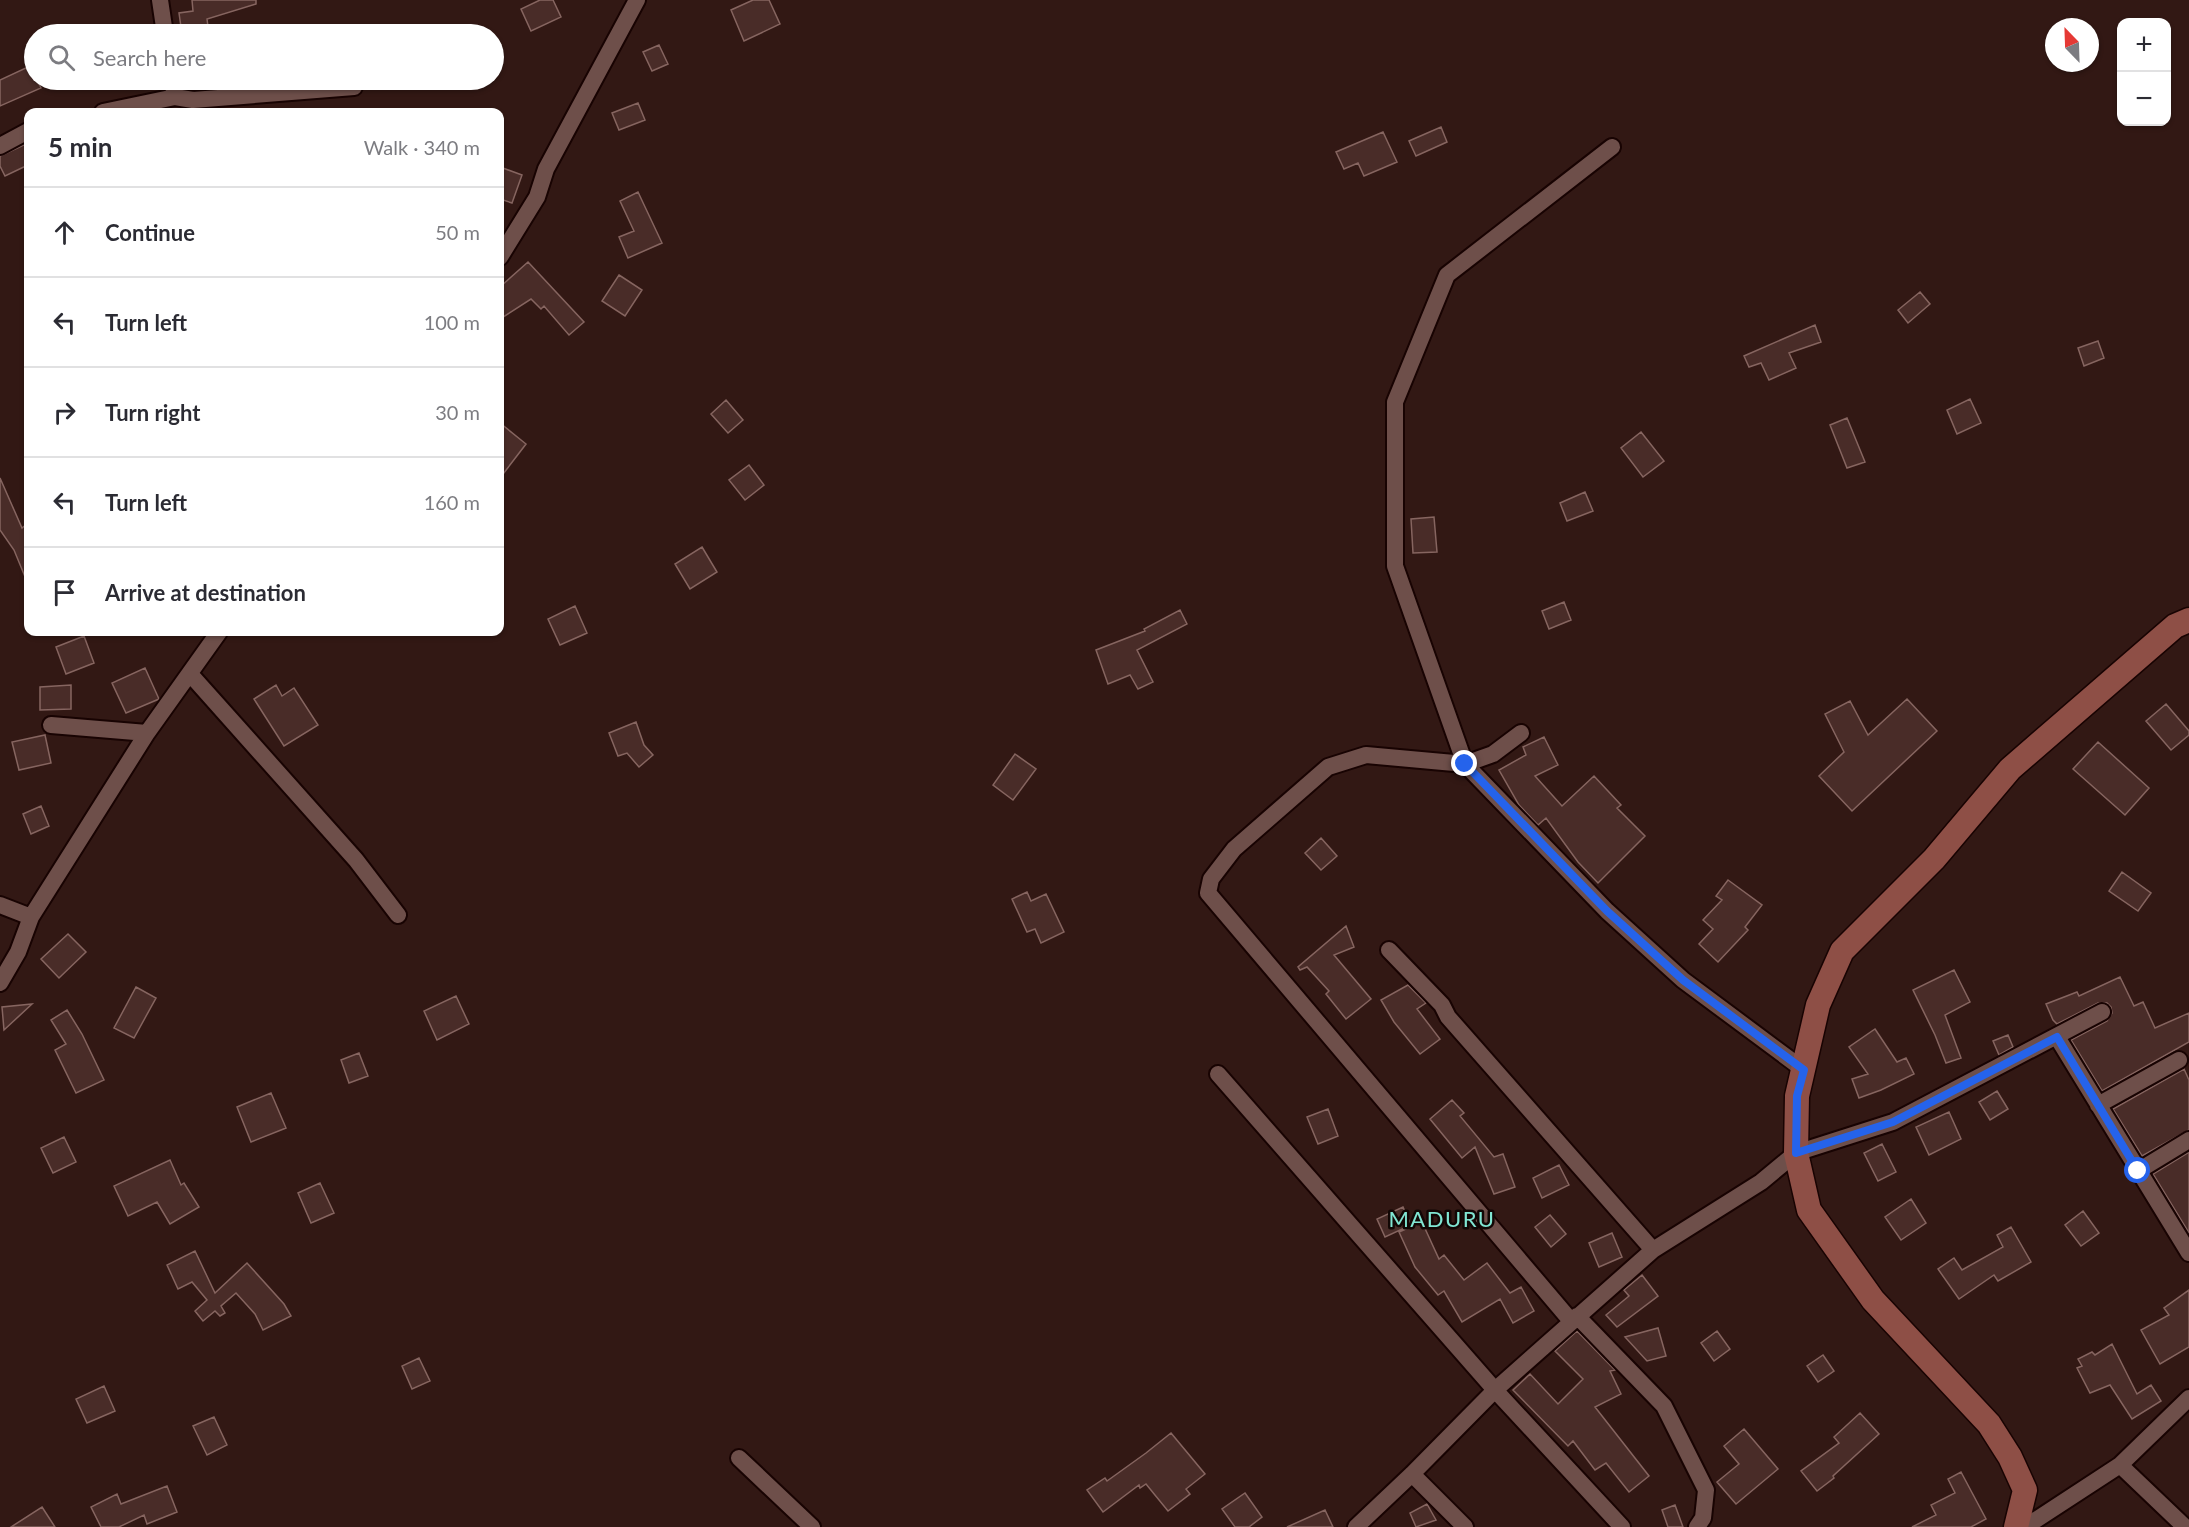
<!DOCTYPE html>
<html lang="en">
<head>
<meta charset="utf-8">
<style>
	:root { --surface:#fff; --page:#f7f7f7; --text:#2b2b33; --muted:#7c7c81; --line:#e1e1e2 }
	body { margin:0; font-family:Lato,sans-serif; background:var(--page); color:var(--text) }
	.controls { position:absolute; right:18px; top:18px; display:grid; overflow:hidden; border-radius:12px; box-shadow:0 2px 4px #0004 }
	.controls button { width:54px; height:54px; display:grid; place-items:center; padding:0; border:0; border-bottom:2px solid var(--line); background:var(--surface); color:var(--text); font:30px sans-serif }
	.compass { position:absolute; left:2045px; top:18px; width:54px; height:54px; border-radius:50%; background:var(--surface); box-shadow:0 2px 4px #0004; rotate:337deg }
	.stop { position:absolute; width:18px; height:18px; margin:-14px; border:4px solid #2563eb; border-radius:50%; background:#fff }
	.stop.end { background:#2563eb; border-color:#fff; box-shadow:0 2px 6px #0008 }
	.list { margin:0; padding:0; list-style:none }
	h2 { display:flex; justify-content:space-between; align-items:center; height:78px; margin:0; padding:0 24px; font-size:26px }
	h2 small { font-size:20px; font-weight:400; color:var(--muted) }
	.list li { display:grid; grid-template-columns:39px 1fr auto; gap:18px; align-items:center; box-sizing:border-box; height:90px; padding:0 24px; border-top:2px solid var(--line) }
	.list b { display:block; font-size:22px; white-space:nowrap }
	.list em { font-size:20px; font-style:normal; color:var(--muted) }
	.icon { flex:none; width:33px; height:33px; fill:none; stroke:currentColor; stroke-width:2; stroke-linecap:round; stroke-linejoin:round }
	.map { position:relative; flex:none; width:2189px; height:1527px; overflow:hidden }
	.search { position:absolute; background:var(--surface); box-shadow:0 2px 4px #0004; left:24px; top:24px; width:480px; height:66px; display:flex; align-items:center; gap:15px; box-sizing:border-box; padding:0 21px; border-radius:33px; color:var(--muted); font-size:22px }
	.panel { position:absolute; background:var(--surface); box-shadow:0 2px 4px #0004; left:24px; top:108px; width:480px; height:528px; border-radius:12px }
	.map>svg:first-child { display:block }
	.building { fill:#492c28; stroke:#866560; stroke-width:1.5 }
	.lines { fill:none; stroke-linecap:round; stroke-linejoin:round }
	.street-casing { stroke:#180302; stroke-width:20 }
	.secondary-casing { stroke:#180302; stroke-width:27 }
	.street { stroke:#6e4f4a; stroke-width:16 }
	.secondary { stroke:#8e4f46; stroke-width:24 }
	.route { stroke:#2563eb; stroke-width:8 }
	.labels { text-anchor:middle; stroke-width:5; stroke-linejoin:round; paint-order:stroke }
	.quarter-label { font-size:22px; letter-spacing:1.5px; fill:#81e6d3; stroke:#120705 }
</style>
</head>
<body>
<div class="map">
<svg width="2189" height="1527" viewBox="0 0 2189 1527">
	<rect width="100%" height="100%" fill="#321814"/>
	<!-- building -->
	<path class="building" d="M192,0H256V4L207,19L209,34H182L179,13L193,11Z
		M540,0H553L561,17L531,31L521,9Z
		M753,0H769L780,24L744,41L731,10Z
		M659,45L668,64L652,71L643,52Z
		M30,66L34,80H37L41,88L0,106V80Z
		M638,103L645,120L619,130L612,113Z
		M1441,127L1447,142L1416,156L1409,141Z
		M1383,132L1397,162L1364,176L1358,163L1344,169L1336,152Z
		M28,143V165L5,176L0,166V156Z
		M500,167L522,175L512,203L500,199Z
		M638,192L662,243L628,258L619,237L634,231L620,201Z
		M528,262L584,322L569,335L544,306L541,309L531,299L500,319V287Z
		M619,275L642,290L625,316L602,301Z
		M1920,292L1930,304L1908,323L1898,310Z
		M1815,325L1821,342L1789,353L1796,368L1769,380L1761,363L1749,367L1744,356Z
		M2098,341L2104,358L2084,366L2078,348Z
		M1970,399L1981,423L1957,434L1947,410Z
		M726,400L743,420L728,433L711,414Z
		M1847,418L1865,462L1847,468L1830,425Z
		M500,423L526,444L500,478Z
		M1641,432L1664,461L1643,477L1621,448Z
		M749,465L764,485L745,500L729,480Z
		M0,478L22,528L28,523V584L14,550L0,530Z
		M1585,492L1593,511L1567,521L1560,503Z
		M1434,517L1437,552L1413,553L1411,519Z
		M702,547L717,572L690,589L675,564Z
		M1564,602L1571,620L1549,629L1542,611Z
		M575,606L587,633L560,645L548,619Z
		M1180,610L1187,624L1137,650L1153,682L1138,689L1130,675L1108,684L1096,650L1145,631L1144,629Z
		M84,636L94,663L66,674L56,647Z
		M145,668L159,699L126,713L112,683Z
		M71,685V709L40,710V687Z
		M276,685L282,696L294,688L318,725L284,746L254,699Z
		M1907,699L1937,731L1852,811L1819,776L1844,752L1825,714L1850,701L1868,735Z
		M2166,704L2189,731V735L2171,750L2146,721Z
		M636,722L644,745L653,755L639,767L627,753L618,756L609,733Z
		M45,735L51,763L19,770L12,742Z
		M1544,737L1558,765L1535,776L1562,806L1594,776L1621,805L1617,808L1645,836L1598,883L1578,862L1546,818L1538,825L1519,805L1499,770L1526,755L1523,747Z
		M2098,742L2149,788L2125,815L2073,769Z
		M1015,754L1036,769L1013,800L993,785Z
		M41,806L49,826L31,834L23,814Z
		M1321,838L1337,856L1321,870L1305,853Z
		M2122,872L2151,893L2138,911L2109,891Z
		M1728,880L1762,905L1745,927L1748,930L1718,962L1699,944L1713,929L1703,920L1722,900L1716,896Z
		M1027,892L1031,901L1046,894L1064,932L1041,943L1035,929L1027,932L1012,899Z
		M1346,926L1354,947L1334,955L1371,999L1346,1019L1326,994L1329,991L1307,967L1300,970L1298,967Z
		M68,934L86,952L59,978L41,959Z
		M1954,970L1970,1002L1945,1015L1961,1058L1946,1063L1935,1035L1913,990Z
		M2120,977L2134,1006L2143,1002L2155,1028L2189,1013V1042L2102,1091L2071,1040L2107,1021L2112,1013L2111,1007L2107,1003H2098L2057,1024L2053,1020L2046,1004L2077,992L2079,996Z
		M1408,985L1426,1003L1417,1009L1440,1039L1420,1054L1394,1022L1381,1000Z
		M136,987L156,998L134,1038L114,1028Z
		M456,996L469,1024L437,1040L424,1011Z
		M32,1004L4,1030L2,1007Z
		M67,1010L82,1034L104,1080L76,1093L55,1050L66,1044L51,1020Z
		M1875,1029L1897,1062L1906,1058L1914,1074L1881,1090L1859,1098L1852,1079L1868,1074L1849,1047Z
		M2008,1035L2013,1047L1999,1055L1993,1041Z
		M359,1053L368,1076L349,1083L341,1060Z
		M2184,1069L2189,1080V1130L2142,1156L2113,1109Z
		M1997,1091L2008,1109L1990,1120L1979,1102Z
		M271,1093L286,1128L251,1142L237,1107Z
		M1452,1100L1464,1113L1460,1116L1494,1157L1503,1154L1515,1187L1494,1194L1475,1147L1462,1158L1430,1119Z
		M1328,1109L1338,1136L1318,1144L1307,1117Z
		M1949,1112L1961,1139L1929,1155L1916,1127Z
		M64,1137L76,1162L53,1173L41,1148Z
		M1882,1144L1896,1172L1878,1181L1864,1153Z
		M2189,1152V1233L2153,1174Z
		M170,1160L181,1185L184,1183L199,1207L170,1224L157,1202L128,1216L114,1186Z
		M1559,1165L1569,1185L1542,1198L1533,1178Z
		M320,1183L334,1213L311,1223L298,1193Z
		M1911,1199L1926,1223L1901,1240L1885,1217Z
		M1403,1207L1411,1225L1385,1237L1377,1219Z
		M2083,1211L2099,1233L2081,1246L2065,1225Z
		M1550,1215L1566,1234L1551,1247L1535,1227Z
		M1422,1222L1439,1259L1444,1255L1464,1280L1487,1263L1510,1293L1521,1287L1534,1311L1513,1323L1500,1299L1462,1322L1444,1291L1438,1295L1415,1267L1399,1232Z
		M2011,1227L2031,1262L1998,1281L1994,1275L1959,1299L1938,1269L1954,1258L1962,1270L2003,1247L1997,1235Z
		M1612,1233L1622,1257L1599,1267L1589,1243Z
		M195,1251L215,1293L247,1263L284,1304L291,1316L263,1330L255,1314L236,1293L221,1306L225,1313L220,1316L215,1311L203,1321L195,1311L207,1300L192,1282L178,1289L167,1265Z
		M1642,1275L1658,1296L1617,1327L1606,1315L1629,1296L1624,1290Z
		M2189,1290V1347L2160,1364L2141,1330L2169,1315L2164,1308Z
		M1658,1328L1666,1356L1647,1361L1625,1337Z
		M1577,1331L1615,1370L1610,1371L1621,1394L1595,1407L1649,1476L1629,1492L1606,1463L1595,1470L1573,1441L1568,1446L1513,1390L1530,1374L1558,1404L1583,1379L1555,1351Z
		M1717,1331L1730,1349L1714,1361L1701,1343Z
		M2112,1344L2137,1394L2151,1385L2161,1401L2132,1419L2110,1385L2090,1393L2077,1368L2082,1366L2078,1359L2092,1352L2095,1355Z
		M1823,1355L1834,1371L1818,1382L1807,1366Z
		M419,1358L430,1381L412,1389L402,1366Z
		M104,1386L115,1411L87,1423L76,1399Z
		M1860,1413L1879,1434L1833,1476L1834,1478L1817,1491L1801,1471L1839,1443L1834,1437Z
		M214,1417L227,1445L207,1455L193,1426Z
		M1744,1429L1778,1469L1736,1504L1717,1482L1739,1464L1724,1446Z
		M1171,1433L1205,1474L1186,1489L1190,1494L1168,1511L1146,1484L1140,1488L1139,1485L1103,1512L1087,1490L1105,1478L1107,1481L1146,1453Z
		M1961,1472L1986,1519L1971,1527H1912L1936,1515L1931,1505L1955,1493L1948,1479Z
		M167,1486L177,1512L147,1524L144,1515L119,1527H101L91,1507L117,1494L121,1504Z
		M1245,1493L1262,1517L1249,1527H1235L1222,1509Z
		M1427,1504L1436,1520L1416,1527L1410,1513Z
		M1675,1505L1683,1527H1668L1662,1510Z
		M42,1507L55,1527H11Z
		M1325,1510L1333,1527H1287Z"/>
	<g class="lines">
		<!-- street casing -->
		<g class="street-casing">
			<path id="street" d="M160,0L165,34
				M172,80L175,97
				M103,112L175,97L193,100L354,87
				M0,146L28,131
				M1612,147L1447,275L1395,402V566L1465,764L1607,911L1683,980L1804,1070
				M500,257L537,197L546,169L637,0
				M191,675L356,860L398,915
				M51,725L147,733
				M1521,733L1493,754L1465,764L1366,755L1328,767L1234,849L1211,879L1208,893L1571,1321
				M0,905L31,917
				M1389,950L1442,1005L1448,1017L1653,1250
				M0,983L18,952L31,917L147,733L219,632
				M2057,1037L2189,1253
				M1218,1074L1495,1390L1622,1527
				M2098,1105L2179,1060
				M2138,1171L2189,1140
				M1577,1316L1664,1406L1706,1490L1703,1518L1697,1527
				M739,1458L812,1527
				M2120,1465L2185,1527
				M1412,1474L1465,1527
				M1356,1527L1412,1474L1495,1390L1653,1250L1761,1182L1796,1153L1893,1122L2102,1012
				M2025,1527L2120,1465L2189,1398"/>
		</g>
		<!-- secondary casing -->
		<g class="secondary-casing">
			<path id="secondary" d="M2016,1527L2025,1490L2010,1457L1989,1424L1873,1300L1809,1210L1796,1153L1797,1096L1818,1005L1842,951L1934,859L2010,769L2175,626L2189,620"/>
		</g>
		<!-- street -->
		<use href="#street" class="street"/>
		<!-- secondary -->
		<use href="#secondary" class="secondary"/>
	</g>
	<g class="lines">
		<!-- route -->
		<path class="route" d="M1465,764L1607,911L1683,980L1804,1070L1797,1096L1796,1153L1893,1122L2057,1037L2138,1171"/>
	</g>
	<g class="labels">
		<!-- quarter labels -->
		<g class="quarter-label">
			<text x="1442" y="1227">MADURU</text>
		</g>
	</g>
</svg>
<div class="controls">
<button>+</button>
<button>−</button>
</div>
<svg class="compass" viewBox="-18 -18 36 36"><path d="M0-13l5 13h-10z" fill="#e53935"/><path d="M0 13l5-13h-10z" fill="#7c7c81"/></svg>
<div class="stop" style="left:2138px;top:1171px"></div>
<div class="stop end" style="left:1465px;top:764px"></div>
<div class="search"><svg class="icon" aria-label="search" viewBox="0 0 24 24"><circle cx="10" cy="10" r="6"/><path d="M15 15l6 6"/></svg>Search here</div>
<section class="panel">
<h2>5 min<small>Walk · 340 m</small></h2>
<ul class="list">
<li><svg class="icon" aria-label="ahead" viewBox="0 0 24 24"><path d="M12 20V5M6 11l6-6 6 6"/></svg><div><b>Continue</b></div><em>50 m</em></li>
<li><svg class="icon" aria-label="left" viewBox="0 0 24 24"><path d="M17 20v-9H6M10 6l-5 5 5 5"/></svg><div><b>Turn left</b></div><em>100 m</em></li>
<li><svg class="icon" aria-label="right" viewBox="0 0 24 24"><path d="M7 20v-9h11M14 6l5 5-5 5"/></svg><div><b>Turn right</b></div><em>30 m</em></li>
<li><svg class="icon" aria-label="left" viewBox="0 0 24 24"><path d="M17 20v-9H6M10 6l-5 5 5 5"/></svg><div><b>Turn left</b></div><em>160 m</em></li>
<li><svg class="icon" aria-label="arrive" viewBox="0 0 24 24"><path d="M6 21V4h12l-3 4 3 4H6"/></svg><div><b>Arrive at destination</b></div></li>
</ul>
</section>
</div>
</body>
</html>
